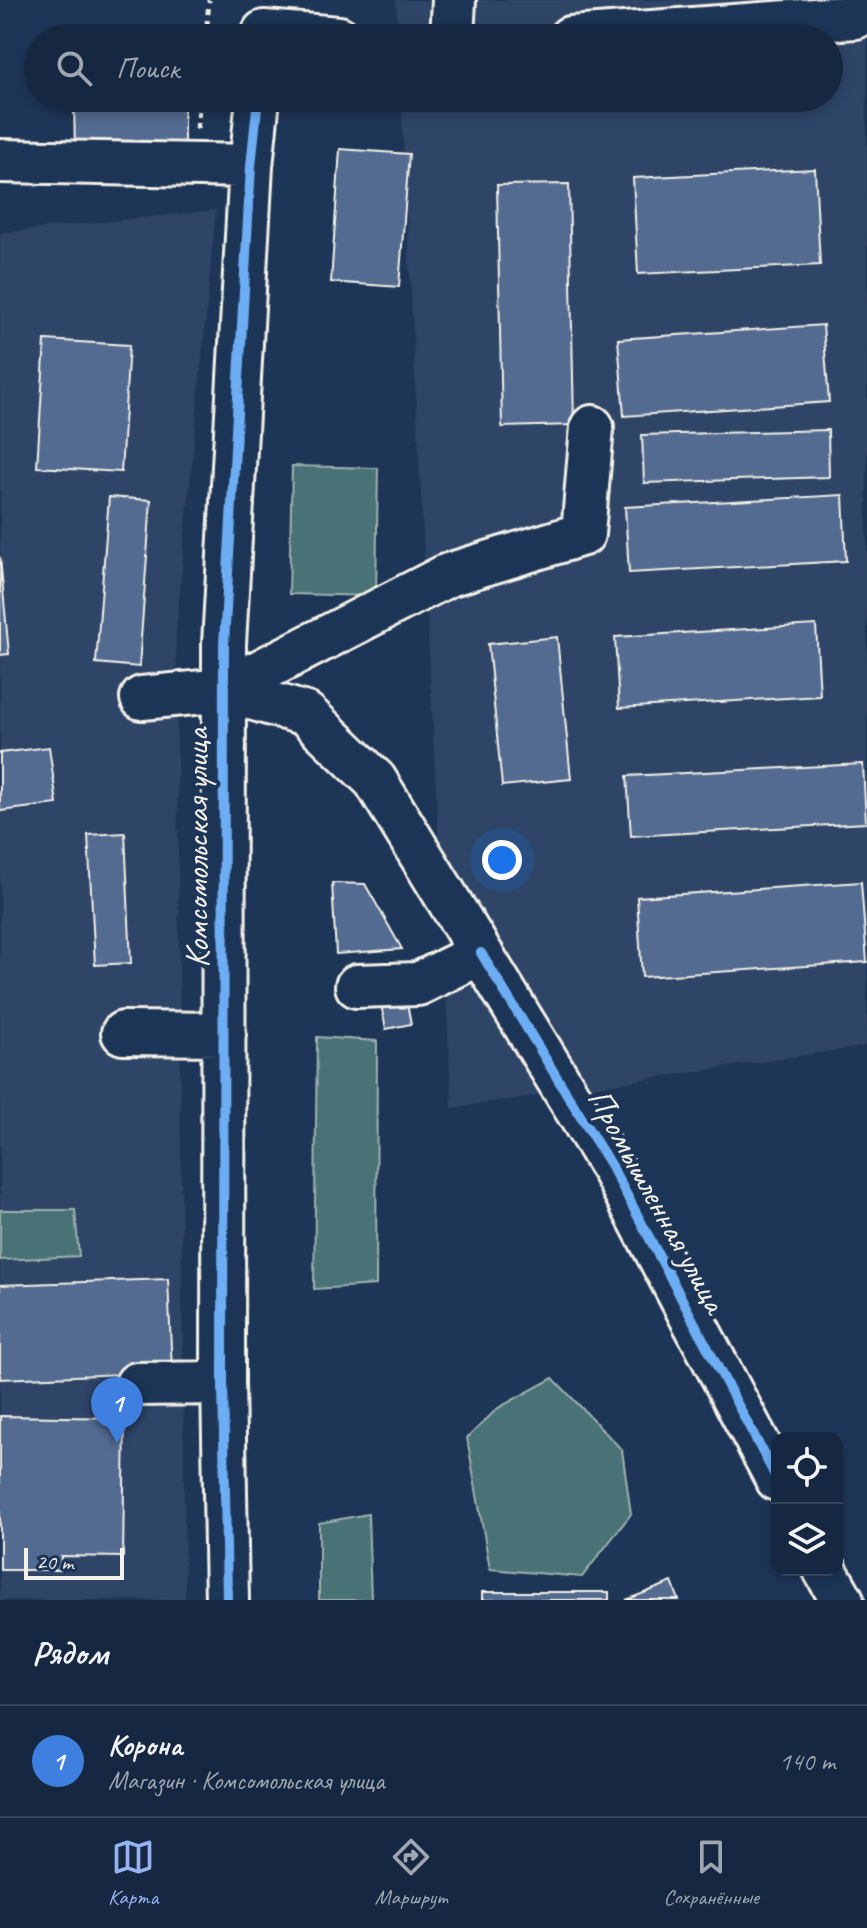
<!DOCTYPE html>
<html lang="ru">
<head>
<meta charset="utf-8">
<style>
	:root { --surface:#162841; --page:#23344c; --text:#f1f3f6; --muted:#9ea6b1; --line:#35445a; --accent:#95b2f1 }
	body { margin:0; font-family:Caveat,sans-serif; background:var(--page); color:var(--text) }
	.controls { position:absolute; right:24px; bottom:24px; display:grid; overflow:hidden; border-radius:16px; box-shadow:0 4px 12px #0003 }
	.controls button { width:72px; height:72px; display:grid; place-items:center; padding:0; border:0; border-bottom:2px solid var(--line); background:var(--surface); color:var(--text); font:40px sans-serif }
	.scale { position:absolute; left:24px; bottom:20px; width:100px; box-sizing:border-box; padding-left:8px; border:4px solid #f4f1e8; border-top:0; font-size:22px; line-height:28px; white-space:nowrap; color:#f4f1e8; -webkit-text-stroke:6px #1d3557; paint-order:stroke }
	.you { position:absolute; left:502px; top:860px; width:28px; height:28px; margin:-20px; border:6px solid #fff; border-radius:50%; background:#1a73e8; box-shadow:0 0 0 12px #1a73e833 }
	.badge { display:grid; place-items:center; width:52px; height:52px; border-radius:50%; background:var(--accent); color:#fff; font-size:26px; font-weight:700 }
	.pin { position:absolute; translate:-50% -66px; filter:drop-shadow(0 2px 4px #0008) }
	.pin::after { content:''; position:absolute; top:42px; width:28px; height:24px; background:inherit; clip-path:polygon(0 0,100% 0,50% 100%) }
	.list { margin:0; padding:0; list-style:none }
	h2 { display:flex; justify-content:space-between; align-items:center; height:104px; margin:0; padding:0 32px; font-size:34px }
	h2 small { font-size:26px; font-weight:400; color:var(--muted) }
	.list li { display:grid; grid-template-columns:52px 1fr auto; gap:24px; align-items:center; box-sizing:border-box; height:112px; padding:0 32px; border-top:2px solid var(--line) }
	.list b { display:block; font-size:30px; white-space:nowrap }
	.list p { margin:0; font-size:26px; white-space:nowrap; color:var(--muted) }
	.list em { font-size:26px; font-style:normal; color:var(--muted) }
	.icon { flex:none; width:44px; height:44px; fill:none; stroke:currentColor; stroke-width:2; stroke-linecap:round; stroke-linejoin:round }
	.map { position:relative; flex:none; width:867px; height:1600px; overflow:hidden }
	.search { position:absolute; background:var(--surface); box-shadow:0 4px 12px #0003; left:24px; right:24px; top:24px; height:88px; display:flex; align-items:center; gap:20px; box-sizing:border-box; padding:0 28px; border-radius:44px; color:var(--muted); font-size:30px }
	.sheet { height:216px; background:var(--surface) }
	nav { display:flex; justify-content:space-around; align-items:center; box-sizing:border-box; height:112px; border-top:2px solid var(--line); background:var(--surface); font-size:22px; color:var(--muted) }
	nav a { display:grid; justify-items:center; gap:4px }
	nav .on { color:var(--accent) }
	.map>svg:first-child { display:block }
	.built { fill:#2d4568 }
	.green { fill:#4a7276; stroke:#9fb2af; stroke-width:2 }
	.building { fill:#526b91; stroke:#f4f1e8; stroke-width:2 }
	.lines { fill:none; stroke-linecap:round; stroke-linejoin:round }
	.minor-casing { stroke:#f4f1e8; stroke-width:48 }
	.path { stroke:#f4f1e8; stroke-width:5; stroke-dasharray:6 6; stroke-linecap:butt }
	.minor { stroke:#1d3557; stroke-width:42 }
	.cycleway-casing { stroke:#1d3557; stroke-width:15 }
	.cycleway { stroke:#6dadf4; stroke-width:10 }
	.labels { text-anchor:middle; stroke-width:8; stroke-linejoin:round; paint-order:stroke }
	.street-label { font-size:34px; fill:#f4f1e8; stroke:#1d3557 }
</style>
</head>
<body>
<div class="map">
<svg width="867" height="1600" viewBox="0 0 867 1600">
	<rect width="100%" height="100%" fill="#1d3557"/>
	<filter id="ink" filterUnits="userSpaceOnUse"><feTurbulence type="fractalNoise" baseFrequency=".0125" numOctaves="2"/><feDisplacementMap in="SourceGraphic" scale="16" xChannelSelector="R" yChannelSelector="G"/><feConvolveMatrix kernelMatrix="1 2 1 2 8 2 1 2 1" color-interpolation-filters="sRGB"/></filter>
	<g filter="url(#ink)">
		<!-- built -->
		<path class="built" d="M396,0H867V1046L452,1108L401,98H829V38H398Z
			M216,210L176,631L185,1600H0V233Z"/>
		<!-- green -->
		<path class="green" d="M292,466L378,468L376,596L289,594Z
			M317,1037L377,1041L376,1285L314,1289Z
			M0,1210H75L79,1256L0,1260Z
			M553,1378L622,1450L631,1514L582,1577L490,1569L467,1438L498,1408Z
			M368,1514L371,1600H319V1523Z"/>
		<!-- building -->
		<path class="building" d="M184,99V151L75,152L74,100Z
			M340,149L409,154L399,287L331,282Z
			M815,169L820,265L638,274L633,178Z
			M569,184L574,425L502,427L497,185Z
			M823,325L829,402L624,416L618,339Z
			M45,340L129,345L121,472L37,467Z
			M828,430L829,477L644,483L642,435Z
			M843,495L846,561L629,573L625,507Z
			M109,497L151,500L139,667L96,663Z
			M0,557L9,654L0,655Z
			M816,625L820,696L619,708L615,637Z
			M557,637L571,779L502,786L488,644Z
			M49,747L57,804L0,811V753Z
			M863,764L866,823L631,836L627,776Z
			M125,833L131,963L95,965L88,835Z
			M861,882L867,962L642,977L637,897Z
			M332,883L365,884L402,949L336,954Z
			M406,999L411,1024L386,1029L381,1004Z
			M168,1279L172,1372L0,1379V1285Z
			M0,1416L125,1418L123,1557L61,1556V1570H0Z
			M672,1582L679,1600H626Z
			M482,1592H609V1600H482Z"/>
		<g class="lines">
			<!-- minor casing -->
			<g class="minor-casing">
				<path id="minor" d="M264,32L339,38
					M452,38L454,0
					M570,38L855,17
					M0,161L251,166
					M224,690L448,575L583,534L592,427
					M142,698L224,690L306,714L375,780L614,1171L777,1479
					M357,986L418,984L481,953
					M123,1033L224,1034
					M137,1384L223,1383
					M825,1570L842,1600
					M227,1600L223,1383L224,644L251,166L258,98"/>
			</g>
			<!-- path -->
			<path class="path" d="M206,38L209,0
				M197,129L200,98"/>
			<!-- minor -->
			<use href="#minor" class="minor"/>
			<!-- cycleway casing -->
			<g class="cycleway-casing">
				<path id="cycleway" d="M481,953L614,1171L777,1479
					M227,1600L223,1383L224,644L251,166L258,98"/>
			</g>
			<!-- cycleway -->
			<use href="#cycleway" class="cycleway"/>
		</g>
	</g>
	<g class="labels">
		<!-- street labels -->
		<g class="street-label">
			<text transform="translate(196 848) rotate(-90)" y="12">Комсомольская улица</text>
			<text transform="translate(658 1200) rotate(61)" y="12">Промышленная улица</text>
		</g>
	</g>
</svg>
<div class="controls">
<button><svg class="icon" aria-label="locate" viewBox="0 0 24 24"><circle cx="12" cy="12" r="6"/><path d="M12 2v4M12 18v4M2 12h4M18 12h4"/></svg></button>
<button><svg class="icon" aria-label="layers" viewBox="0 0 24 24"><path d="M12 4l9 5-9 5-9-5zM3 14l9 5 9-5"/></svg></button>
</div>
<div class="scale">20 m</div>
<div class="you"></div>
<div class="pin badge" style="left:117px;top:1443px;background:#3f7fe0">1</div>
<div class="search"><svg class="icon" aria-label="search" viewBox="0 0 24 24"><circle cx="10" cy="10" r="6"/><path d="M15 15l6 6"/></svg>Поиск</div>
</div>
<section class="sheet">
<h2>Рядом<small></small></h2>
<ul class="list">
<li><span class="badge" style="background:#3f7fe0">1</span><div><b>Корона</b><p>Магазин · Комсомольская улица</p></div><em>140 m</em></li>
</ul>
</section>
<nav>
<a class="on"><svg class="icon" aria-label="map" viewBox="0 0 24 24"><path d="M3 6l6-2 6 2 6-2v14l-6 2-6-2-6 2zM9 4v14M15 6v14"/></svg>Карта</a>
<a><svg class="icon" aria-label="directions" viewBox="0 0 24 24"><path d="M12 3l9 9-9 9-9-9zM9 14v-3h6M13 9l2 2-2 2"/></svg>Маршрут</a>
<a><svg class="icon" aria-label="saved" viewBox="0 0 24 24"><path d="M7 4h10v16l-5-4-5 4z"/></svg>Сохранённые</a>
</nav>
</body>
</html>
